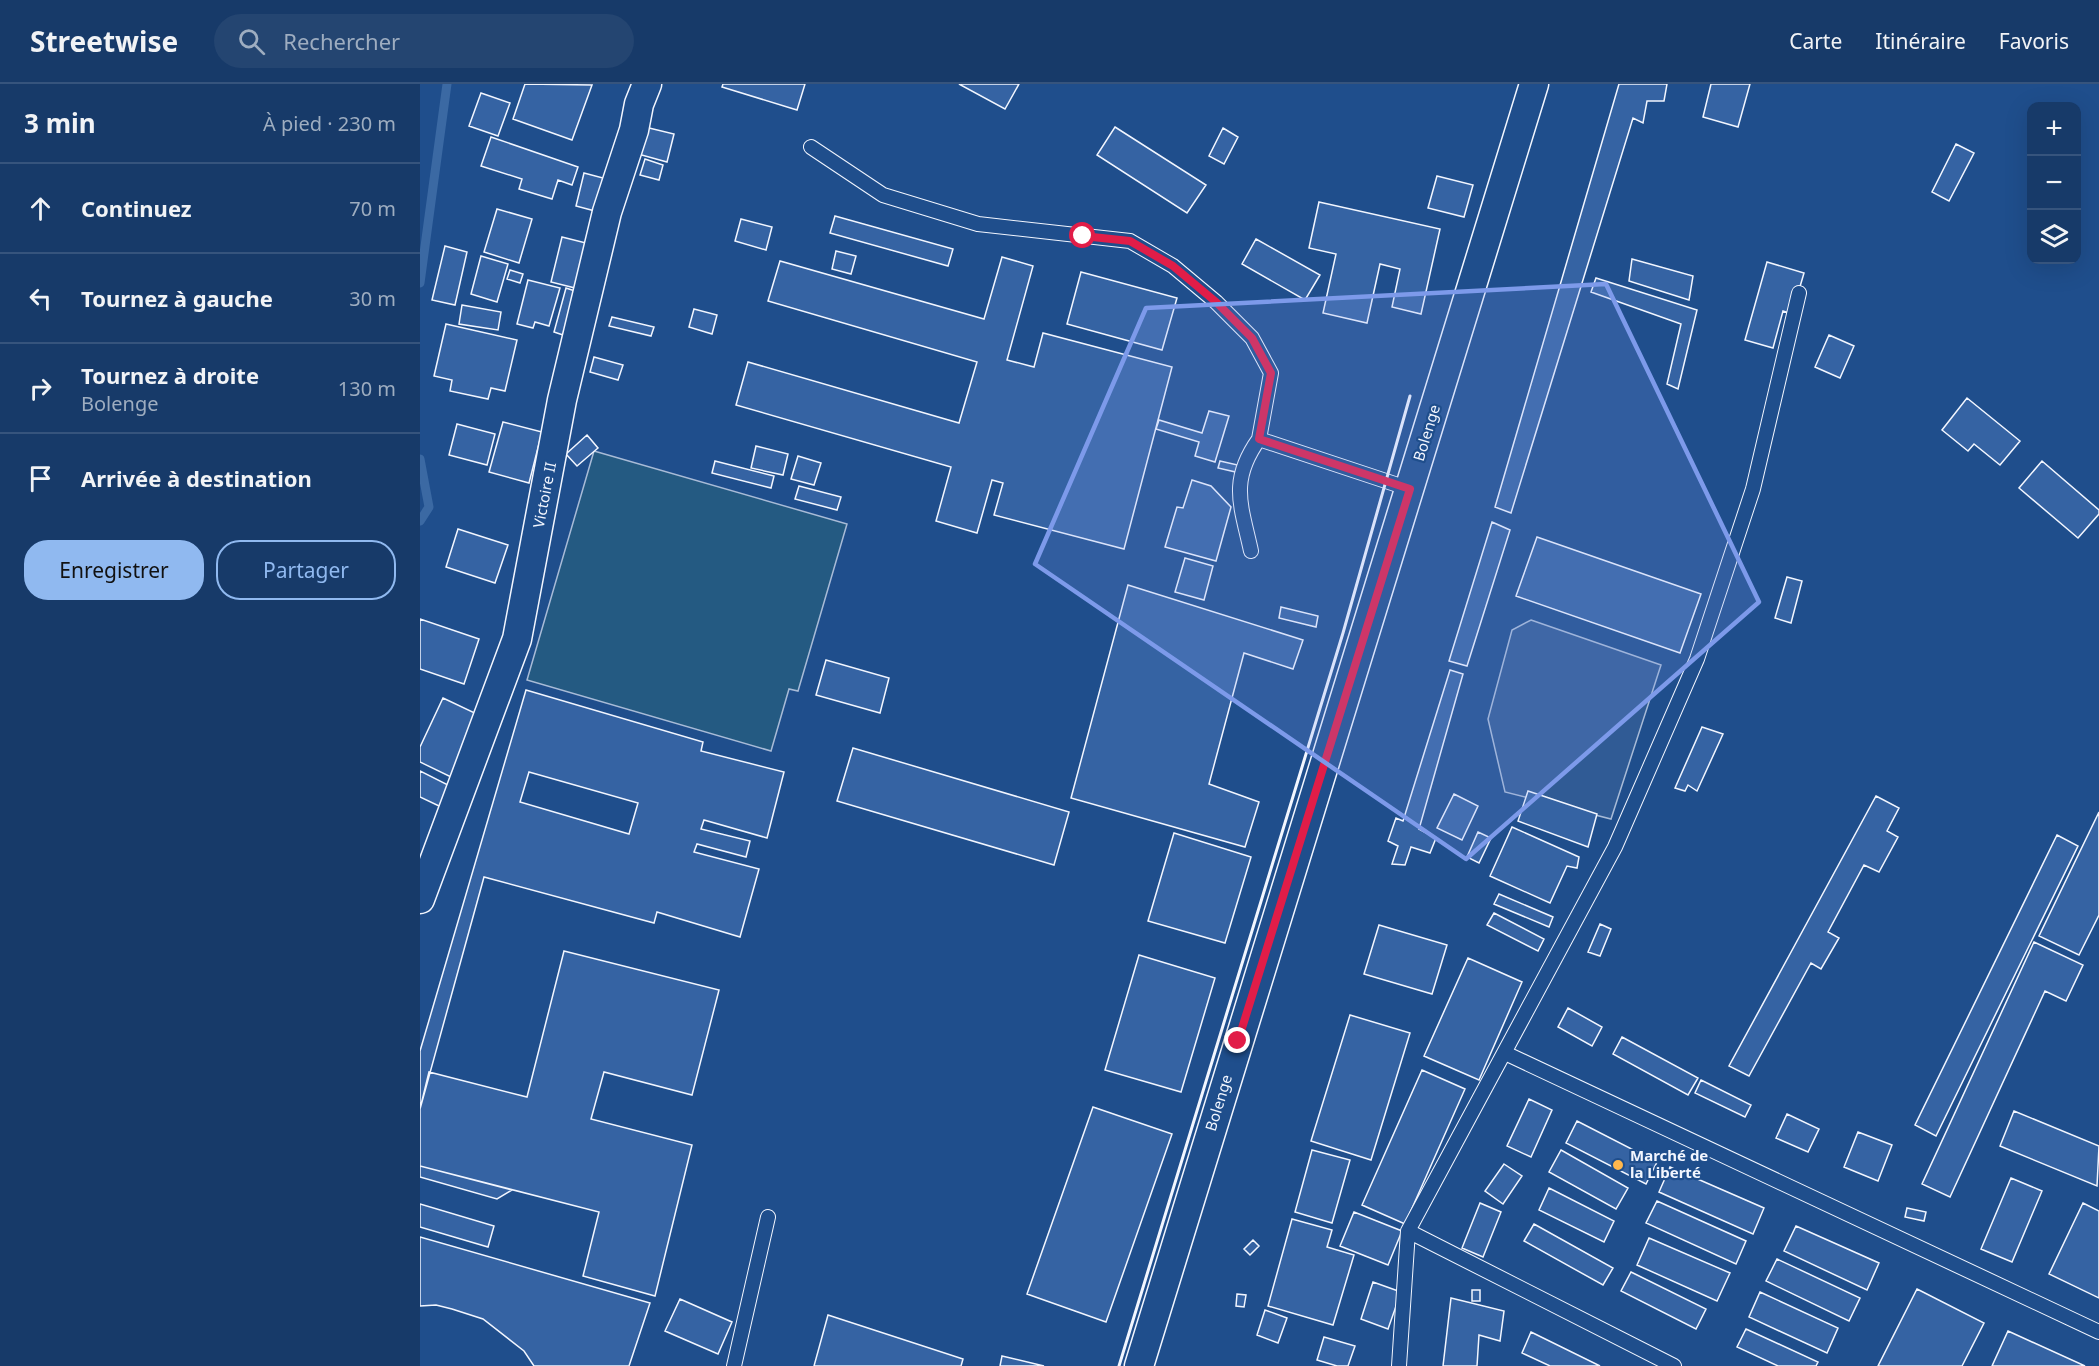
<!DOCTYPE html>
<html lang="fr">
<head>
<meta charset="utf-8">
<style>
	:root { --surface:#173a69; --page:#244571; --text:#f1f3f6; --muted:#9eadc0; --line:#36547d; --accent:#90b9f0 }
	body { margin:0; font-family:"Noto Sans",sans-serif; background:var(--page); color:var(--text) }
	.controls { position:absolute; right:18px; top:18px; display:grid; overflow:hidden; border-radius:12px; box-shadow:0 6px 24px #0002 }
	.controls button { width:54px; height:54px; display:grid; place-items:center; padding:0; border:0; border-bottom:2px solid var(--line); background:var(--surface); color:var(--text); font:30px sans-serif }
	.stop { position:absolute; width:18px; height:18px; margin:-14px; border:4px solid #e11d48; border-radius:50%; background:#fff }
	.stop.end { background:#e11d48; border-color:#fff; box-shadow:0 2px 6px #0008 }
	.list { margin:0; padding:0; list-style:none }
	h2 { display:flex; justify-content:space-between; align-items:center; height:78px; margin:0; padding:0 24px; font-size:26px }
	h2 small { font-size:20px; font-weight:400; color:var(--muted) }
	.list li { display:grid; grid-template-columns:39px 1fr auto; gap:18px; align-items:center; box-sizing:border-box; height:90px; padding:0 24px; border-top:2px solid var(--line) }
	.list b { display:block; font-size:22px; white-space:nowrap }
	.list p { margin:0; font-size:20px; white-space:nowrap; color:var(--muted) }
	.list em { font-size:20px; font-style:normal; color:var(--muted) }
	.actions { display:flex; gap:12px; padding:18px 24px }
	.actions a { flex:1; padding:14px 0; border:2px solid var(--accent); border-radius:24px; text-align:center; font-size:21px; color:var(--accent) }
	.actions .main { background:var(--accent); color:#111 }
	.icon { flex:none; width:33px; height:33px; fill:none; stroke:currentColor; stroke-width:2; stroke-linecap:round; stroke-linejoin:round }
	.map { position:relative; flex:none; width:1679px; height:1282px; overflow:hidden }
	header { display:flex; align-items:center; gap:36px; box-sizing:border-box; height:84px; padding:0 30px; background:var(--surface); border-bottom:2px solid var(--line) }
	header strong { font-size:28px }
	nav { display:flex; gap:33px; margin-inline-start:auto; font-size:21px }
	.search { width:420px; height:54px; background:var(--page); display:flex; align-items:center; gap:15px; box-sizing:border-box; padding:0 21px; border-radius:33px; color:var(--muted); font-size:22px }
	main { display:flex }
	aside { flex:1; background:var(--surface) }
	.map>svg:first-child { display:block }
	.green { fill:#245a82; stroke:#a8bbd7; stroke-width:1.5 }
	.parking { fill:#305b95; stroke:#a8bbd7; stroke-width:1.5 }
	.lines { fill:none; stroke-linecap:round; stroke-linejoin:round }
	.stream { stroke:#3b69a3; stroke-width:9 }
	.building { fill:#3563a3; stroke:#f2f6ff; stroke-width:1.5; fill-rule:evenodd }
	.service-casing { stroke:#f2f6ff; stroke-width:16 }
	.minor-casing { stroke:#f2f6ff; stroke-width:31 }
	.service { stroke:#1f4e8c; stroke-width:14 }
	.minor { stroke:#1f4e8c; stroke-width:28 }
	.wall { stroke:#f2f6ff; stroke-width:3 }
	.route { stroke:#e11d48; stroke-width:8 }
	.marked { fill:#7d9aea; fill-opacity:0.2; stroke:#7d9aea; stroke-width:4.5; stroke-linejoin:round }
	.poi-dot { fill:#ffb74d; stroke:#1f4e8c; stroke-width:2 }
	.labels { text-anchor:middle; stroke-width:4.5; stroke-linejoin:round; paint-order:stroke }
	.street-label { font-size:15px; fill:#f2f6ff; stroke:#1f4e8c }
	.poi-label { font-size:15px; font-weight:bold; fill:#f2f6ff; stroke:#1f4e8c; text-anchor:start }
</style>
</head>
<body>
<header>
<strong>Streetwise</strong>
<div class="search"><svg class="icon" aria-label="search" viewBox="0 0 24 24"><circle cx="10" cy="10" r="6"/><path d="M15 15l6 6"/></svg>Rechercher</div>
<nav><a>Carte</a><a>Itinéraire</a><a>Favoris</a></nav>
</header>
<main>
<aside>
<h2>3 min<small>À pied · 230 m</small></h2>
<ul class="list">
<li><svg class="icon" aria-label="ahead" viewBox="0 0 24 24"><path d="M12 20V5M6 11l6-6 6 6"/></svg><div><b>Continuez</b></div><em>70 m</em></li>
<li><svg class="icon" aria-label="left" viewBox="0 0 24 24"><path d="M17 20v-9H6M10 6l-5 5 5 5"/></svg><div><b>Tournez à gauche</b></div><em>30 m</em></li>
<li><svg class="icon" aria-label="right" viewBox="0 0 24 24"><path d="M7 20v-9h11M14 6l5 5-5 5"/></svg><div><b>Tournez à droite</b><p>Bolenge</p></div><em>130 m</em></li>
<li><svg class="icon" aria-label="arrive" viewBox="0 0 24 24"><path d="M6 21V4h12l-3 4 3 4H6"/></svg><div><b>Arrivée à destination</b></div></li>
</ul>
<div class="actions"><a class="main">Enregistrer</a><a>Partager</a></div>
</aside>
<div class="map">
<svg width="1679" height="1282" viewBox="0 0 1679 1282">
	<rect width="100%" height="100%" fill="#1f4e8c"/>
	<!-- green -->
	<path class="green" d="M174,367L427,440L378,607L369,605L351,667L107,596Z"/>
	<!-- parking -->
	<path class="parking" d="M1111,536L1241,581L1191,735L1085,708L1068,635L1092,546Z"/>
	<g class="lines">
		<!-- stream -->
		<path class="stream" d="M0,199L27,0
			M0,375L9,423L0,437"/>
	</g>
	<!-- building -->
	<path class="building" d="M105,0L172,1L152,56L93,35Z
		M303,0H385L377,26L302,3Z
		M539,0H599L585,25Z
		M1199,0H1247L1244,17H1227L1223,39L1213,34L1091,429L1075,423Z
		M1291,0H1330L1318,43L1283,33Z
		M61,9L90,19L78,52L49,42Z
		M225,43L254,50L247,78L218,70Z
		M695,43L786,101L767,129L677,71Z
		M803,44L818,53L804,80L789,72Z
		M71,53L158,83L152,101L138,96L132,115L99,105L102,95L61,82Z
		M1536,60L1554,69L1529,117L1512,108Z
		M225,75L243,81L239,96L220,91Z
		M164,89L183,94L175,127L156,122Z
		M1017,92L1053,101L1044,133L1008,124Z
		M899,118L1020,145L1001,230L972,223L980,185L960,180L947,239L903,229L916,170L889,164Z
		M77,125L112,135L99,179L64,168Z
		M415,132L533,165L528,182L410,149Z
		M321,135L352,143L346,166L315,157Z
		M142,153L174,161L163,206L131,198Z
		M836,155L900,191L885,216L822,180Z
		M25,162L47,168L35,221L12,216Z
		M416,167L436,172L431,190L412,185Z
		M61,172L88,180L77,218L51,210Z
		M582,173L613,182L587,276L614,283L623,249L752,283L704,465L574,431L583,399L572,396L557,449L516,437L531,383L316,321L328,278L539,339L557,278L348,217L360,177L564,235Z
		M1212,175L1273,192L1269,216L1209,197Z
		M1347,178L1384,189L1372,230L1363,227L1353,264L1325,256Z
		M90,186L103,190L100,199L87,195Z
		M661,188L757,214L742,266L647,240Z
		M1176,194L1277,226L1258,305L1247,300L1261,240L1171,208Z
		M108,196L140,204L129,242L115,238L113,244L97,240Z
		M146,204L161,209L149,253L134,248Z
		M42,221L81,228L78,246L39,240Z
		M274,225L297,231L292,250L269,243Z
		M192,233L234,243L231,252L189,242Z
		M26,240L97,256L85,307L71,304L68,315L30,307L32,296L14,292Z
		M1409,251L1434,262L1420,294L1395,283Z
		M174,273L203,281L198,296L170,288Z
		M1547,314L1600,357L1580,381L1554,360L1548,367L1522,346Z
		M789,327L809,332L795,378L775,372L779,358L736,345L739,336L782,349Z
		M83,338L122,348L109,399L69,388Z
		M37,340L75,350L67,381L29,371Z
		M167,351L178,364L157,382L146,370Z
		M336,362L368,370L363,391L331,384Z
		M378,372L401,379L394,401L371,395Z
		M295,377L354,392L351,404L292,389Z
		M800,377L822,382L820,389L798,384Z
		M1622,377L1679,426V430L1658,454L1599,404Z
		M772,396L791,402L811,423L796,477L745,463L757,423L763,424Z
		M379,402L421,413L417,426L375,415Z
		M1072,438L1090,446L1047,582L1029,577Z
		M38,445L88,461L75,499L26,483Z
		M1117,453L1281,510L1260,569L1096,512Z
		M765,474L793,482L784,516L755,508Z
		M1367,493L1382,497L1371,539L1355,534Z
		M708,501L883,556L873,585L824,569L789,700L839,718L825,763L651,714Z
		M861,523L898,532L896,543L859,534Z
		M0,535L59,555L44,600L0,585Z
		M406,576L469,594L460,629L396,611Z
		M1030,586L1043,590L999,745L1016,754L1010,769L991,763L985,781L972,780L978,762L968,757L976,734L983,737Z
		M106,606L283,658L281,667L364,688L347,754L284,736L281,745L330,757L326,773L277,760L274,768L339,785L320,853L237,828L234,839L64,793L0,1025V967ZM109,688L218,719L209,750L100,718Z
		M23,614L59,631L31,693L0,678V663Z
		M1282,643L1303,650L1277,707L1268,701L1265,707L1255,704Z
		M433,664L649,728L634,781L417,717Z
		M0,687L30,702L19,722L0,713Z
		M1108,707L1177,730L1168,763L1098,737Z
		M1034,710L1058,722L1042,756L1017,744Z
		M1456,712L1479,724L1467,747L1478,753L1459,788L1444,781L1408,848L1419,854L1401,885L1391,879L1329,992L1309,982Z
		M1679,728V831L1659,871L1619,852Z
		M1092,743L1159,773L1157,784L1147,782L1130,819L1070,792Z
		M1058,748L1071,754L1059,779L1047,773Z
		M754,749L831,773L805,859L728,837Z
		M1637,751L1658,762L1516,1052L1495,1041Z
		M1079,810L1133,833L1129,843L1074,820Z
		M1074,829L1124,855L1118,867L1067,841Z
		M1180,840L1191,845L1180,872L1168,868Z
		M959,841L1027,861L1012,910L944,890Z
		M1614,858L1663,881L1646,917L1625,907L1530,1113L1502,1100Z
		M144,867L299,906L272,1011L184,988L171,1035L272,1061L235,1212L163,1192L179,1128L0,1082V1025L9,988L107,1013Z
		M719,871L795,894L761,1008L685,986Z
		M1048,874L1102,898L1059,996L1004,972Z
		M1148,924L1182,943L1172,962L1138,943Z
		M930,931L990,949L951,1076L891,1057Z
		M1202,953L1278,994L1268,1011L1193,970Z
		M1002,986L1045,1005L985,1140L942,1121Z
		M1281,996L1331,1021L1325,1033L1275,1009Z
		M1109,1015L1132,1026L1111,1073L1087,1062Z
		M673,1023L752,1050L686,1238L607,1210Z
		M1594,1027L1679,1062L1677,1102L1580,1062Z
		M1367,1030L1399,1045L1388,1068L1356,1054Z
		M1157,1037L1237,1078L1226,1100L1146,1059Z
		M1438,1048L1472,1061L1458,1097L1424,1083Z
		M892,1066L930,1076L912,1139L875,1128Z
		M1141,1066L1208,1104L1196,1125L1129,1088Z
		M1084,1080L1102,1092L1083,1120L1065,1107Z
		M0,1082L92,1106L77,1115L0,1093Z
		M1250,1083L1344,1124L1333,1150L1239,1108Z
		M1591,1094L1622,1107L1592,1178L1561,1165Z
		M1129,1104L1194,1137L1184,1158L1119,1126Z
		M1237,1117L1326,1157L1316,1180L1226,1139Z
		M1060,1119L1081,1128L1063,1173L1042,1164Z
		M1663,1119L1679,1127V1214L1629,1190Z
		M0,1120L74,1142L68,1163L0,1143Z
		M1487,1124L1506,1128L1504,1137L1485,1133Z
		M934,1128L982,1147L968,1181L920,1162Z
		M872,1135L912,1146L907,1163L934,1171L913,1241L848,1222Z
		M1114,1140L1193,1184L1183,1201L1104,1157Z
		M1376,1142L1459,1179L1447,1206L1364,1167Z
		M0,1153L230,1219L209,1282H114L104,1267L63,1235L32,1225L16,1221L0,1222Z
		M1229,1154L1310,1189L1297,1217L1217,1181Z
		M833,1156L839,1162L830,1171L824,1165Z
		M1357,1175L1440,1214L1429,1237L1346,1197Z
		M1211,1188L1286,1225L1276,1245L1201,1207Z
		M953,1198L981,1208L968,1245L941,1235Z
		M1497,1205L1564,1239L1542,1282H1458Z
		M1052,1206H1060V1217H1052Z
		M1340,1208L1418,1244L1407,1269L1329,1233Z
		M817,1210L826,1211L824,1223L816,1222Z
		M1031,1214L1084,1227L1080,1257L1059,1251L1057,1282H1023Z
		M260,1215L312,1238L298,1270L245,1247Z
		M845,1226L867,1234L858,1259L837,1251Z
		M408,1231L543,1275L541,1282H394Z
		M1326,1245L1398,1278L1396,1282H1358L1317,1263Z
		M1588,1247L1665,1282H1572Z
		M1111,1248L1180,1282H1130L1102,1269Z
		M904,1253L935,1262L928,1282H917L897,1276Z
		M582,1272L624,1282H580Z"/>
	<g class="lines">
		<!-- service casing -->
		<g class="service-casing">
			<path id="service" d="M391,63L463,111L558,140L710,157L753,182L796,218L832,254L851,289L839,355
				M831,467C821,421 809,397 839,355L990,405
				M1085,969L1679,1248
				M988,1147L1254,1282
				M314,1282L348,1133
				M979,1282L988,1147L1195,763L1277,575L1333,405L1379,209"/>
		</g>
		<!-- minor casing -->
		<g class="minor-casing">
			<path id="minor" d="M0,815L97,555L142,316L187,128L214,46L219,20L227,0
				M719,1282L1114,0"/>
		</g>
		<!-- service -->
		<use href="#service" class="service"/>
		<!-- minor -->
		<use href="#minor" class="minor"/>
		<!-- wall -->
		<path class="wall" d="M699,1282L923,549L990,312"/>
	</g>
	<g class="lines">
		<!-- route -->
		<path class="route" d="M663,152L710,157L753,182L796,218L832,254L851,289L839,355L990,405L818,957"/>
	</g>
	<!-- marked area -->
	<path class="marked" d="M1186,200L1339,518L1046,775L615,480L726,224Z"/>
	<!-- markers -->
	<circle class="poi-dot" cx="1198" cy="1081" r="6"/>
	<g class="labels">
		<!-- street labels -->
		<g class="street-label">
			<text transform="translate(1007 349) rotate(-73)" y="5">Bolenge</text>
			<text transform="translate(125 411) rotate(-79)" y="5">Victoire II</text>
			<text transform="translate(799 1019) rotate(-73)" y="5">Bolenge</text>
		</g>
		<!-- poi labels -->
		<g class="poi-label">
			<text x="1210" y="1077">Marché de<tspan x="1210" dy="17">la Liberté</tspan></text>
		</g>
	</g>
</svg>
<div class="controls">
<button>+</button>
<button>−</button>
<button><svg class="icon" aria-label="layers" viewBox="0 0 24 24"><path d="M12 4l9 5-9 5-9-5zM3 14l9 5 9-5"/></svg></button>
</div>
<div class="stop" style="left:663px;top:152px"></div>
<div class="stop end" style="left:818px;top:957px"></div>
</div>
</main>
</body>
</html>
